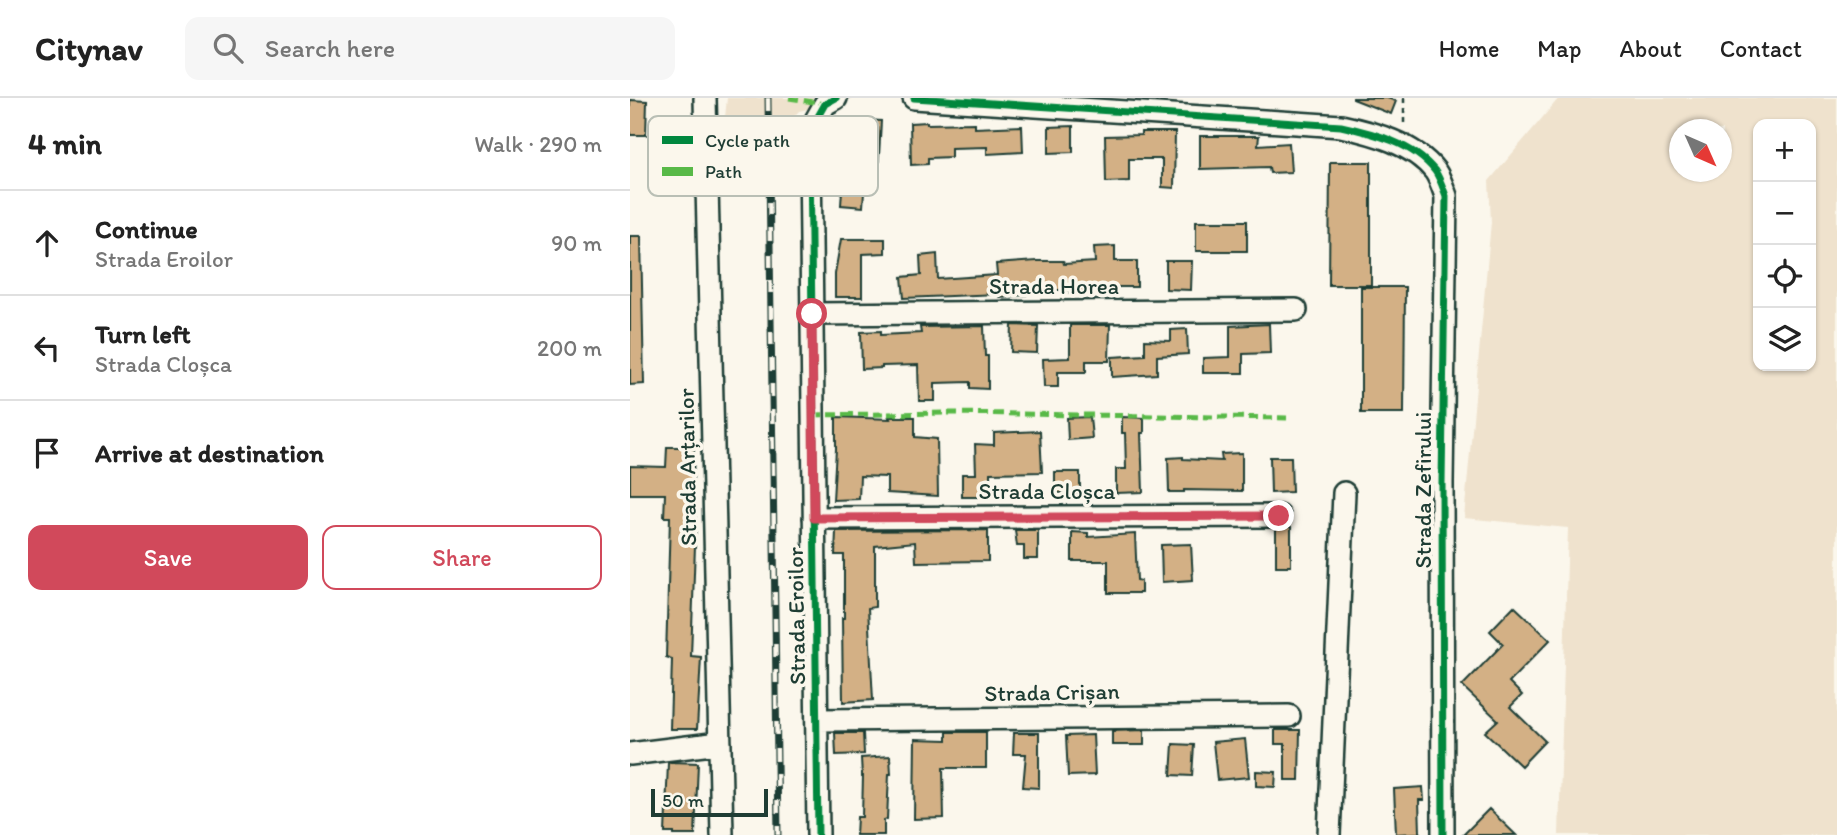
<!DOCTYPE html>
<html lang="en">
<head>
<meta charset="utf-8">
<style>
	:root { --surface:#fff; --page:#f6f6f6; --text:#222; --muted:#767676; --line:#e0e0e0; --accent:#d1495b }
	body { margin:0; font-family:Itim,sans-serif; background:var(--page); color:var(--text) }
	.controls { position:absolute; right:21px; top:21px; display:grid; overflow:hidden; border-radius:14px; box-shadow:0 2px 5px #0004 }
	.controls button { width:63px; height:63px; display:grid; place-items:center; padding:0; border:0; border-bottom:2px solid var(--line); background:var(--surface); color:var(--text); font:35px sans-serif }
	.compass { position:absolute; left:1039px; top:21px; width:63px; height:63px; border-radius:50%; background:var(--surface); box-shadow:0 2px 5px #0004; rotate:135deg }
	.scale { position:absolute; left:21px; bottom:18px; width:117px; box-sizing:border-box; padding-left:7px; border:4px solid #1f3d34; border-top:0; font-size:19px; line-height:24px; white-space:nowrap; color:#1f3d34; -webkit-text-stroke:5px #fbf7ec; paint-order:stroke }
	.stop { position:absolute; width:21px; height:21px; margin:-16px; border:5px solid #d1495b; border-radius:50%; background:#fff }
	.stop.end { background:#d1495b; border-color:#fff; box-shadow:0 2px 7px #0008 }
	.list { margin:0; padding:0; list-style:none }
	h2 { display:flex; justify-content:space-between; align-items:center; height:91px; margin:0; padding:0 28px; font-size:30px }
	h2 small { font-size:23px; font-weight:400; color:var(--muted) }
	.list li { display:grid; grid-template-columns:46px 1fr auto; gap:21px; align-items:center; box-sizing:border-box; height:105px; padding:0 28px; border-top:2px solid var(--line) }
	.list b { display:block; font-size:26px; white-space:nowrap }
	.list p { margin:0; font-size:23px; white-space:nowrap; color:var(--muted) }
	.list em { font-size:23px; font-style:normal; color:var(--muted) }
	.actions { display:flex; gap:14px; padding:21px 28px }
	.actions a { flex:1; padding:16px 0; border:2px solid var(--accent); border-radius:14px; text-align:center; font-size:24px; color:var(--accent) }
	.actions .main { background:var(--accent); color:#fff }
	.icon { flex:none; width:38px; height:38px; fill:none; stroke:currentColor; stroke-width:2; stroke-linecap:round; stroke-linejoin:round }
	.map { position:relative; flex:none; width:1207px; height:737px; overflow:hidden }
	header { display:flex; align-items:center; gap:42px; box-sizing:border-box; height:98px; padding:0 35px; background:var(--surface); border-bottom:2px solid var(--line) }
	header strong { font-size:33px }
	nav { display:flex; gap:38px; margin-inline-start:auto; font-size:24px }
	.search { width:490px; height:63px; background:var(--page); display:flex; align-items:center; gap:18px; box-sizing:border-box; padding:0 24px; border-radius:14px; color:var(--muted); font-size:26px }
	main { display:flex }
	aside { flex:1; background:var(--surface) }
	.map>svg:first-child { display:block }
	.built { fill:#efe2cd; fill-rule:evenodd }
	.building { fill:#d3b085; stroke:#1f3d34; stroke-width:2 }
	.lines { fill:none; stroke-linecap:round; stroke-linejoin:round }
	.minor-casing { stroke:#1f3d34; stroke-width:26 }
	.path { stroke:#1f3d34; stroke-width:2.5; stroke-dasharray:5 5; stroke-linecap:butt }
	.minor { stroke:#fbf7ec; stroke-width:21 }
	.rail-casing { stroke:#1f3d34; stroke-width:7 }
	.rail { stroke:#fbf7ec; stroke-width:4.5; stroke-dasharray:13; stroke-linecap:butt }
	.quiet { stroke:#58b947; stroke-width:5; stroke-dasharray:10 5; stroke-linecap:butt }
	.cycleway-casing { stroke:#fbf7ec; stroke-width:11 }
	.cycleway { stroke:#00873e; stroke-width:7 }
	.route { stroke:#d1495b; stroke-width:9 }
	.labels { text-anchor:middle; stroke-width:7; stroke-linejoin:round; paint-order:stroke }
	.street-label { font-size:23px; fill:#1f3d34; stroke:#fbf7ec }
	.key { fill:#fbf7ec; stroke:#b9bfb5; stroke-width:2 }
	.key-label { font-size:19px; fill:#1f3d34 }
</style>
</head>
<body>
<header>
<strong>Citynav</strong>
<div class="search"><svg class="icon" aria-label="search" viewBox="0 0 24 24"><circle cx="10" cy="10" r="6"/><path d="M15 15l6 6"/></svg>Search here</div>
<nav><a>Home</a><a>Map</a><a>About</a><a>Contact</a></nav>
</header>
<main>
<aside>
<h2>4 min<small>Walk · 290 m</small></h2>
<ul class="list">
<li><svg class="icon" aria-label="ahead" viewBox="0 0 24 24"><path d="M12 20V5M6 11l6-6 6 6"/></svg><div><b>Continue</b><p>Strada Eroilor</p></div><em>90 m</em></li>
<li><svg class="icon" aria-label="left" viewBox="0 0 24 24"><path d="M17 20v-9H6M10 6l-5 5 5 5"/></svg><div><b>Turn left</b><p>Strada Cloșca</p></div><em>200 m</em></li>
<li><svg class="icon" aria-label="arrive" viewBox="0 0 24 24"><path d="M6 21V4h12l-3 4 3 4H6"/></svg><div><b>Arrive at destination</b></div></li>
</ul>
<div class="actions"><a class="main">Save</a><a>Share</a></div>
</aside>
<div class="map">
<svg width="1207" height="737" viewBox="0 0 1207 737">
	<rect width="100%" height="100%" fill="#fbf7ec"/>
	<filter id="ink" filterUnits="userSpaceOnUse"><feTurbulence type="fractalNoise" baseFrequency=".0143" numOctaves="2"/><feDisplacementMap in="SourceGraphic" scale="14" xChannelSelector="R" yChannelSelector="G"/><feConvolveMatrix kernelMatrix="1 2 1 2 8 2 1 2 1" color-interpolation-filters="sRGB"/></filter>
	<g filter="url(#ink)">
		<!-- built -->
		<path class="built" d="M97,0H225L169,13L152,31L125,42L117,50L93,38Z
			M929,0H1207V737H929L938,430L834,420L861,124L859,83ZM1128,26H1181V268H1128ZM1050,32H1092V74H1050Z"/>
		<!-- building -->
		<path class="building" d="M723,0H757L766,3L761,16L723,1Z
			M0,2L17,3L16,37H0Z
			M222,21L251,23L248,76H236V52L220,51Z
			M297,24V26L345,25V30L392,28L393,54L357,56V49L321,50V59L298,60V66L281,67L280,25Z
			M443,28V54L419,55V29Z
			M511,34H545L544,90L532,89V61H499V83L476,84L475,38L511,37Z
			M570,38H629L628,47L659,45L661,74L640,75L639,69L570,71Z
			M700,64H741V187H699Z
			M213,77L235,79L233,109L211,107Z
			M566,123H617V153H566Z
			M0,138H11L14,286L0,287Z
			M211,141H255V155L232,156V199H205V175Z
			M485,148V163H507V189H486V192L439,195V192H420V188L395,189L396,197L369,199L368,196L274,200L272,179L291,177L290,158L307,156L308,181L367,177L366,166L407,163H433L434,166L465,164L464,149Z
			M536,163H562L561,192L536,191Z
			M731,189H775L774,315H731Z
			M639,226L640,255L613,256V275H573V260L600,259V228Z
			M382,227L408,228L407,255L381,254Z
			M440,227H480L479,263H456V274H428V289H414L413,261L440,260Z
			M354,228L355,258H358V291L340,290V284L305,285V303H289L288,267L252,268V270L232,271L231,234L251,233V237L291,235L290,229Z
			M557,231L558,256L527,258V276L482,279V259L515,257V242L541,243V232Z
			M206,319L260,321L259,319H285V339L307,341L308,398L257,395V379L230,378L229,401L203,402L206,351Z
			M460,319L462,340L438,342L437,320Z
			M492,319L514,320V335H511L513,394L486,395V371H496L495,335H492Z
			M410,333L412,374L360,375V399H332V376H346L345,346L364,347V335Z
			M37,349H64L62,419L66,420L61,558L71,559L67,631H40L42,561L36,559L40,419H34L35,396H0V368L36,369Z
			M612,355V393L554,392V394H539L538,360L553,359V361L592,363L591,356Z
			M640,359H661L662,394L641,395Z
			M425,374H450V394L425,395Z
			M656,429H661V468H646V431Z
			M358,432V463L286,464L285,444L245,448V509L238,510L243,602L213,604L212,520H214V457H205L206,433Z
			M385,432H408V461H394V448H387Z
			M442,434L458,435V439L505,436L507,482L511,483V495H478V463H442Z
			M561,446L563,482L532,484L531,447Z
			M884,508L920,542L879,584L892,597L880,609L915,643L891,668L855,634L868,622L832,588L873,546L860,533Z
			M514,632V647H482V633Z
			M645,632H670L669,682H655V646H645Z
			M317,634H356V670H313L314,720L284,721L285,641L317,642Z
			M205,635H233L234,656L206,657Z
			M384,635H409V690L393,689L396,656H383Z
			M463,637L465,677L438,678L436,638Z
			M615,641L619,679L587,682L583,644Z
			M543,646L564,647L562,678L541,677Z
			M260,658L261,676H259L257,721L254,722V737H226L227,719H232L233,678H232L231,660Z
			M43,664L68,665L65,737H44V735H35L38,665Z
			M626,673L646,674L645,689L626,688Z
			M793,689L794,702H789L790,735L766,736L764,691Z
			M859,711L886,737H833Z"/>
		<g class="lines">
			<!-- minor casing -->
			<g class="minor-casing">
				<path id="minor" d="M75,0L92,737
					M284,0L711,28C743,35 783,45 805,73C810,80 813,90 816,98L812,385L813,737
					M182,216L666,212
					M184,420L649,418
					M187,622L659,618
					M0,656L90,645
					M188,737L180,56L186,22L195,6L206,0
					M699,737L714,395"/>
			</g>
			<!-- path -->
			<path class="path" d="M774,0V28"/>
			<!-- minor -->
			<use href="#minor" class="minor"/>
			<!-- rail casing -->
			<g class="rail-casing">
				<path id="rail" d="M138,0L148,737"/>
			</g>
			<!-- rail -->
			<use href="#rail" class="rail"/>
			<!-- quiet -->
			<path class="quiet" d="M159,0L195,6
				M183,317L321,315L657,320"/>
			<!-- cycleway casing -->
			<g class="cycleway-casing">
				<path id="cycleway" d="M284,0L711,28C743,35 783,45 805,73C810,80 813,90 816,98L812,385L813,737
					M188,737L180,56L186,22L195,6L206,0"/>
			</g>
			<!-- cycleway -->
			<use href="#cycleway" class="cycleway"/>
		</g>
	</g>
	<g class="lines" filter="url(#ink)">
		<!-- route -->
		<path class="route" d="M182,216L184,420L649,418"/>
	</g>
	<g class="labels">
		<!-- street labels -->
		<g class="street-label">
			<text x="424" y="196">Strada Horea</text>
			<text transform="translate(57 369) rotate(-91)" y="8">Strada Arțarilor</text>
			<text transform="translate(793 392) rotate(-90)" y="8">Strada Zefirului</text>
			<text x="417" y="401">Strada Cloșca</text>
			<text transform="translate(166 518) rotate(-91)" y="8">Strada Eroilor</text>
			<text transform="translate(422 594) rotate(-1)" y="8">Strada Crișan</text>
		</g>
	</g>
	<!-- legend -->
	<rect x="18" y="18" width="230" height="80" rx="10" class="key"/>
	<rect x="32" y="38" width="31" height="8" fill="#00873e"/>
	<rect x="32" y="69" width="31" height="9" fill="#58b947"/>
	<g class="key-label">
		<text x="75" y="49">Cycle path</text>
		<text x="75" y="80">Path</text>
	</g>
</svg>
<div class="controls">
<button>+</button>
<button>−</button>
<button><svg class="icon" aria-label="locate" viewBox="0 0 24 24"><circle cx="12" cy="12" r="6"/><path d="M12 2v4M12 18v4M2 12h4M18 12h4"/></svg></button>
<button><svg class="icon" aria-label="layers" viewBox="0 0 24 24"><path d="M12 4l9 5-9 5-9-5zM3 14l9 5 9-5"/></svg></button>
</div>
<svg class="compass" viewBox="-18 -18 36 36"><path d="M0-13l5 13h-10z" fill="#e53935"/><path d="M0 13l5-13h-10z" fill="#767676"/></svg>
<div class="scale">50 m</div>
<div class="stop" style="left:182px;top:216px"></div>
<div class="stop end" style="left:649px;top:418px"></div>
</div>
</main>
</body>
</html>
